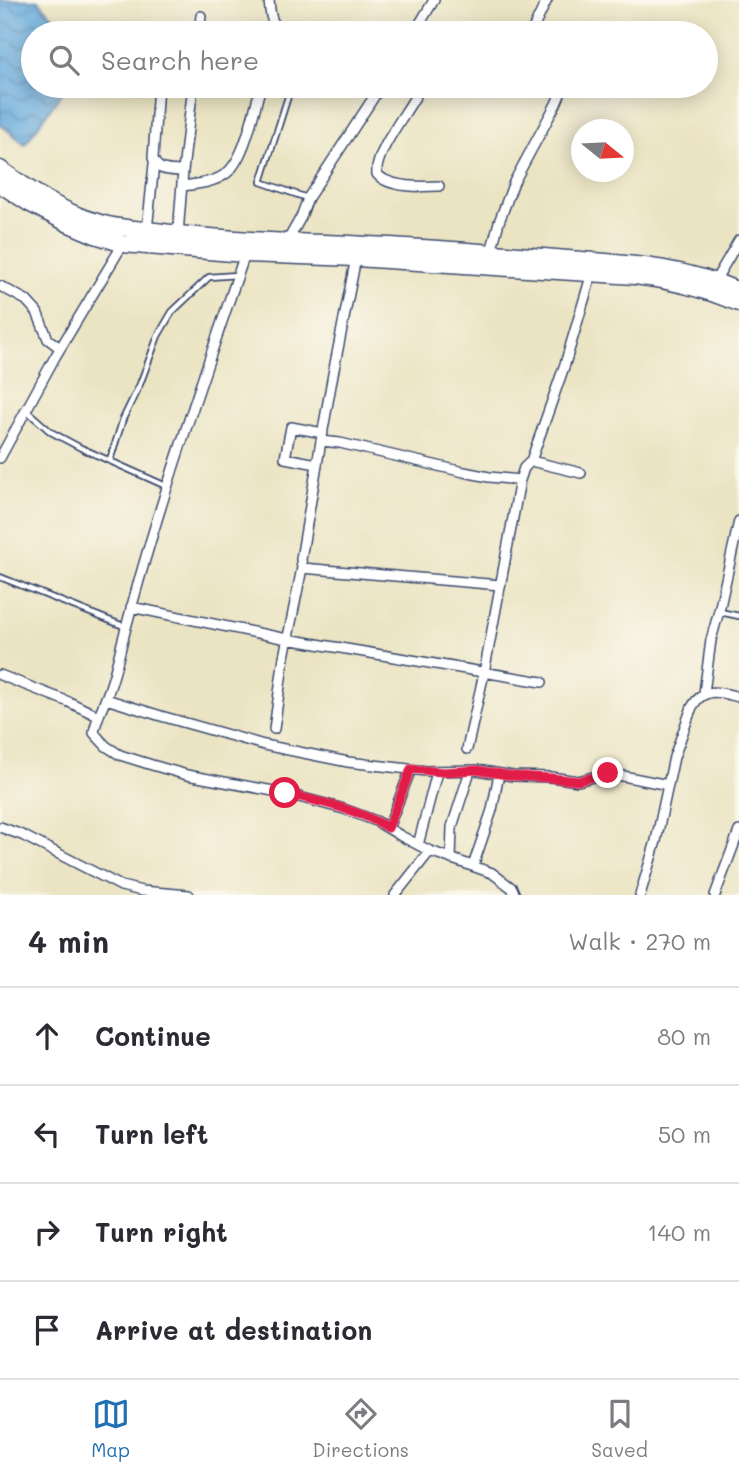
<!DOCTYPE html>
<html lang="en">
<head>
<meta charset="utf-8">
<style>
	:root { --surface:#fff; --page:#f7f7f7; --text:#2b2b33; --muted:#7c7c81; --line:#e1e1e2; --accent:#1f6fb2 }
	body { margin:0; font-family:Mali,sans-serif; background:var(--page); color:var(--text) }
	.compass { position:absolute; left:571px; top:119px; width:63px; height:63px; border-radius:50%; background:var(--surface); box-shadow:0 4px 18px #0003; rotate:108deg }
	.stop { position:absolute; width:21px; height:21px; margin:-16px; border:5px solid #e11d48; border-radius:50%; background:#fff }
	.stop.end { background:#e11d48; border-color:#fff; box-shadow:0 2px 7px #0008 }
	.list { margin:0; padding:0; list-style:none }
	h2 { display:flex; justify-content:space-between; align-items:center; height:91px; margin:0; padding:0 28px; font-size:30px }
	h2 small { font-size:23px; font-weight:400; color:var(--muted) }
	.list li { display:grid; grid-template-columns:46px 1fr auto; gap:21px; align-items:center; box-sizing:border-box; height:98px; padding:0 28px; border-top:2px solid var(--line) }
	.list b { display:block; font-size:26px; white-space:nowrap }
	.list em { font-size:23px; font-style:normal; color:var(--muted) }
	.icon { flex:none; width:38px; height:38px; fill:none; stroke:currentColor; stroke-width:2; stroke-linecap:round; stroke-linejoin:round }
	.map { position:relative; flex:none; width:739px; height:895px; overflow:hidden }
	.search { position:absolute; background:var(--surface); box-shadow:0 4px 18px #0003; left:21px; right:21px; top:21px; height:77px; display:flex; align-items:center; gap:18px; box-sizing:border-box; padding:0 24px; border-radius:38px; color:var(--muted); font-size:26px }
	.sheet { height:483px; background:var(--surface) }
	nav { display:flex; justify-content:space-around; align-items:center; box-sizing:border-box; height:98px; border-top:2px solid var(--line); background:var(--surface); font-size:19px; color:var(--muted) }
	nav a { display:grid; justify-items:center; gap:4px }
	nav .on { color:var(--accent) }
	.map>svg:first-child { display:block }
	.water { fill:url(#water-waves); stroke:#426d9e; stroke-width:2 }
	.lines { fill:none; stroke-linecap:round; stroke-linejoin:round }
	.service-casing { stroke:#3a4a6d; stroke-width:8 }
	.minor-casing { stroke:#3a4a6d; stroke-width:12 }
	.trunk-casing { stroke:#3a4a6d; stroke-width:19 }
	.service { stroke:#fff; stroke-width:4.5 }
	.minor { stroke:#fff; stroke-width:9 }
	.trunk { stroke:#fff; stroke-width:16 }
	.route { stroke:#e11d48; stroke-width:9 }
</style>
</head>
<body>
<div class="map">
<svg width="739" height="895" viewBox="0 0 739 895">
	<defs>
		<pattern id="water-waves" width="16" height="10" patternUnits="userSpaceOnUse" patternTransform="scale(1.75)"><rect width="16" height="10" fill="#68abdd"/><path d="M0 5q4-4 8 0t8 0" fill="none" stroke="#558cb6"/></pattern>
	</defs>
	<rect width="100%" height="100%" fill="#fbf7ec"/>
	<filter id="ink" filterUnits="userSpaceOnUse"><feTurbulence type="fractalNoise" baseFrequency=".0143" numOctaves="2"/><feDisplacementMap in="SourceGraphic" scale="14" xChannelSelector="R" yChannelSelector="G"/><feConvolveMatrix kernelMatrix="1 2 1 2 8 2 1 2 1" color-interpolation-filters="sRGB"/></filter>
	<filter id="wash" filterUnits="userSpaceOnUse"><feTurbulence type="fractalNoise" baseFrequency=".00686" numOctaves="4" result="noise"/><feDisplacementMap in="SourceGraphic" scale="28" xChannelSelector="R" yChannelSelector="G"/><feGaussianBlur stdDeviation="1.57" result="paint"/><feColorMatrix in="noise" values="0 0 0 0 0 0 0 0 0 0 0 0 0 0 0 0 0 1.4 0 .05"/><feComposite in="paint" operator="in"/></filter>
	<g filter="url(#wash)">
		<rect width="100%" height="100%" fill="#ebe4c3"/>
		<!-- water -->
		<path class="water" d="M0,0H38L68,33H33V86H67L25,144L0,124Z"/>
	</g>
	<g filter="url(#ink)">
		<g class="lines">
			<!-- service casing -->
			<g class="service-casing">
				<path id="service" d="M136,86L156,91
					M291,87L261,182L307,198
					M27,411L51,432L81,448L166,486
					M110,460L123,419L140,384L158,336L172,312L209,277L237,275
					M0,577L126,627
					M720,612L739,616"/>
			</g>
			<!-- minor casing -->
			<g class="minor-casing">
				<path id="minor" d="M269,0C270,14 271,25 283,33
					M199,33L201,16
					M414,33L434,0
					M531,33L547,0
					M158,86L153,158C157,172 170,170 183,171
					M421,86C411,108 374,152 377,174C389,188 421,187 439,186
					M182,186C196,184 212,183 224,175C245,162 254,109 261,86
					M147,230L154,164
					M178,234L183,171L193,86
					M287,242L301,217L308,198L381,86
					M491,252L499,222L514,182L556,104L561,92L560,86
					M245,254C201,384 155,514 121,647C117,664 113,682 106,698C101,712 96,719 94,733L106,746L120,755L152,765L187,775L284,793L344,809L376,821L401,836L430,851L492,873L512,888L515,895
					M356,258L333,374L321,441L340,443L464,472L489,477L520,480
					M715,281L739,240
					M0,286L26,300L37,312L48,339L60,348
					M0,458L55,357L123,244
					M531,461L565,364L592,273
					M317,464L285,458L291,427L323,433
					M302,568L500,585
					M131,607L287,639L542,682
					M0,675L69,702L98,716
					M704,693L711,640L719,611L739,521
					M106,699L161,716L264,745L348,762L426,771L477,770L513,776L551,777L578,781L608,773L668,785
					M274,729L284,657L302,568L301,559L321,441
					M467,749L484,673L520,480L524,468L531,461L581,473
					M0,827L22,835L121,886L142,891L189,895
					M388,828L411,769
					M418,845L437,772
					M451,859L452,827L470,771
					M473,866L492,810L499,774
					M395,895L430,851
					M640,895L656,841L674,757L692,707C704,686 719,692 739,697
					M715,895L739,831"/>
			</g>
			<!-- trunk casing -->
			<g class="trunk-casing">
				<path id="trunk" d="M0,169C30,190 61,212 97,222C115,228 136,229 155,231C211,239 267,241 324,243C406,246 487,252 568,259C630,264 681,266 739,291
					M0,184L29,203L69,224L95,235L123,244L245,254L356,258L635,276C672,280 705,289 739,303"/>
			</g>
			<!-- service -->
			<use href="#service" class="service"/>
			<!-- minor -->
			<use href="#minor" class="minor"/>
			<!-- trunk -->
			<use href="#trunk" class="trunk"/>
		</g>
	</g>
	<g class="lines" filter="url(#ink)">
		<!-- route -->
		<path class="route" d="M285,793C319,802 358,809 388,828L411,769L443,772L477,770L513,776L551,778L578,781L608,773"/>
	</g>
</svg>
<svg class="compass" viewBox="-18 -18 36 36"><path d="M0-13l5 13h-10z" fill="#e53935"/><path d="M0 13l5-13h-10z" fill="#7c7c81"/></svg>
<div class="stop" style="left:285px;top:793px"></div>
<div class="stop end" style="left:608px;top:773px"></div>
<div class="search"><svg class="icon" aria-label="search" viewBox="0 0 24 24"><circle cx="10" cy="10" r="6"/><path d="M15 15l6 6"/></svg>Search here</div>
</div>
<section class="sheet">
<h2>4 min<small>Walk · 270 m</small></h2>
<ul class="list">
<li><svg class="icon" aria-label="ahead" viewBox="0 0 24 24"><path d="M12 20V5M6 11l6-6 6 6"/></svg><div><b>Continue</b></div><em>80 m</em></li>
<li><svg class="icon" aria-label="left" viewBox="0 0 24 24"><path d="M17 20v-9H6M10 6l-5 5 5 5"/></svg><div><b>Turn left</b></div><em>50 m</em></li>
<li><svg class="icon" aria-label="right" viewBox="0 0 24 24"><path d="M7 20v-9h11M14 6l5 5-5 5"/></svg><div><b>Turn right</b></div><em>140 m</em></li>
<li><svg class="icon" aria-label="arrive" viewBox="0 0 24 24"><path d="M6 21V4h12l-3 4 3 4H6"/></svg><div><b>Arrive at destination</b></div></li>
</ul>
</section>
<nav>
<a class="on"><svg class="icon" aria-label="map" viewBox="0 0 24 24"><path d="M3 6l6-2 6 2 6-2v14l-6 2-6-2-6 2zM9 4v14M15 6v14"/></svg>Map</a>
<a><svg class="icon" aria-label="directions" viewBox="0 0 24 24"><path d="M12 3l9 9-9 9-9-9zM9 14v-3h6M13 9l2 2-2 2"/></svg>Directions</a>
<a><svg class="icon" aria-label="saved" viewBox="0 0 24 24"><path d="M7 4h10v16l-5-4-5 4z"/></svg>Saved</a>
</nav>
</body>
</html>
